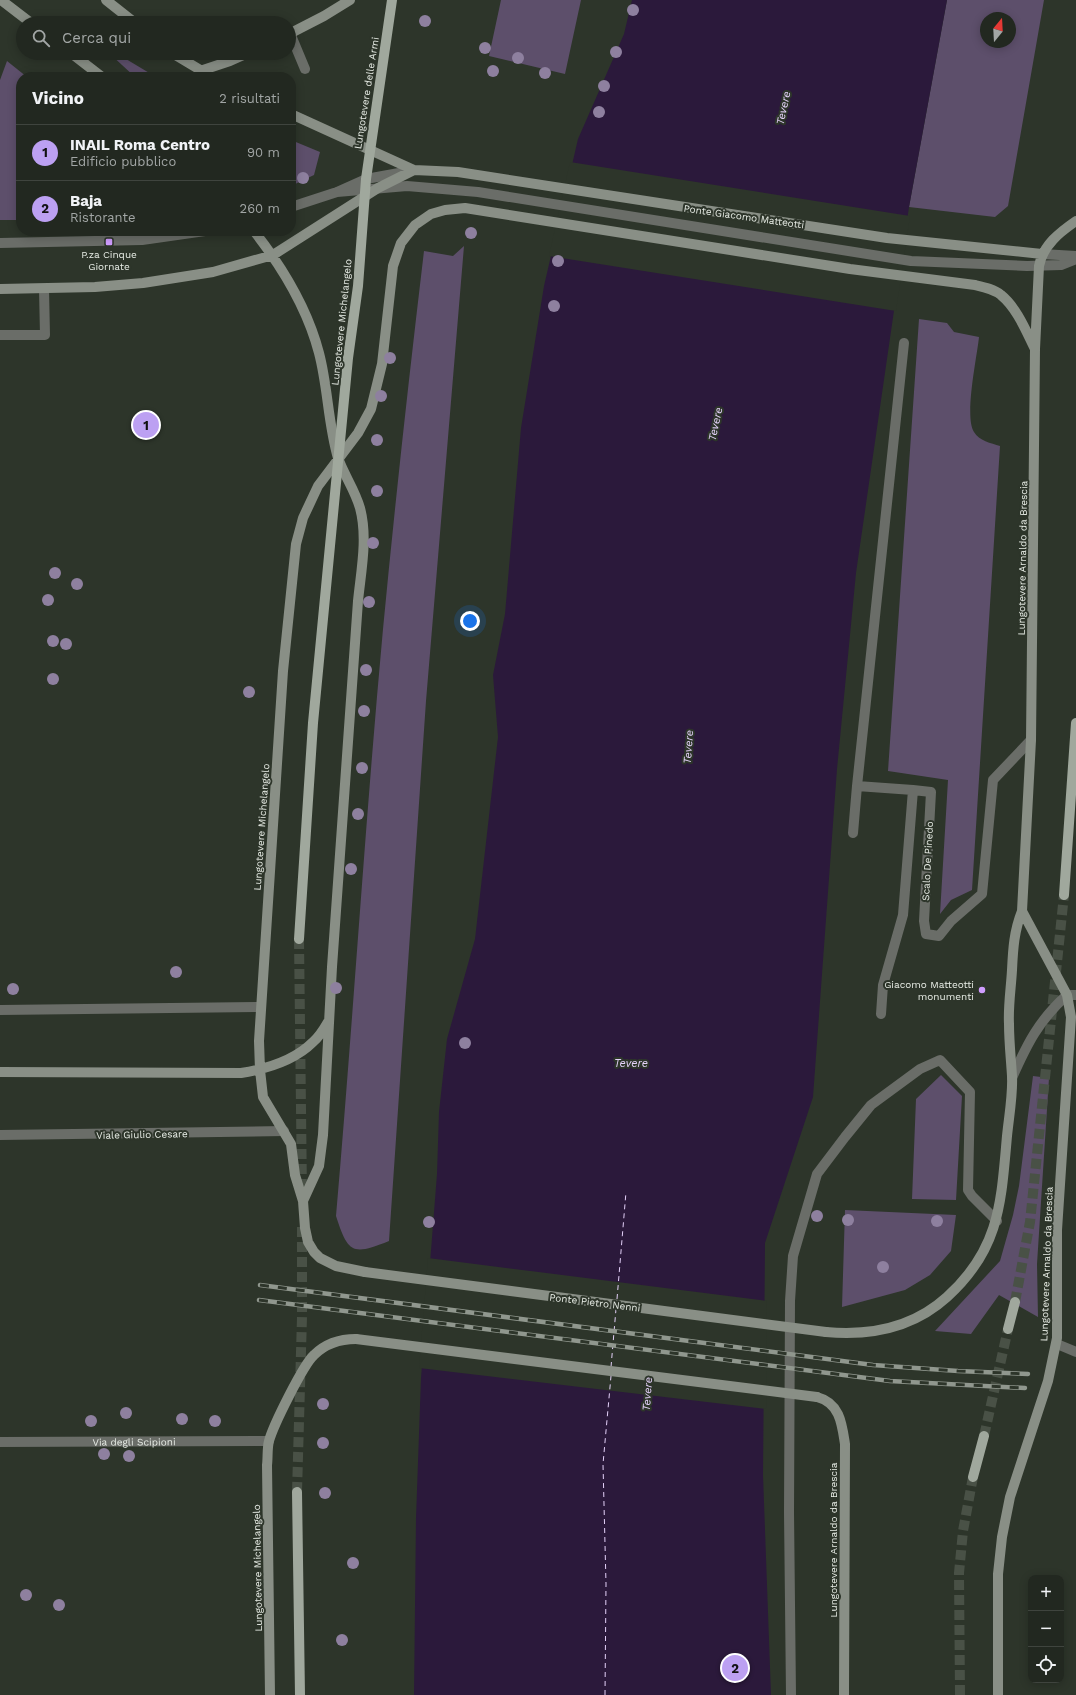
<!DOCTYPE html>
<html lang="it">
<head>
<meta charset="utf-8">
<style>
	:root { --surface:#222820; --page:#2a3029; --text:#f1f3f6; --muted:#a2a6a5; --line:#3f443e; --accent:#bca0f2 }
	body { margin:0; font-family:"Work Sans",sans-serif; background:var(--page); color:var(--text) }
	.controls { position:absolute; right:12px; bottom:12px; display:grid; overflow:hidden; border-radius:8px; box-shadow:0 2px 10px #0003 }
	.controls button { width:36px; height:36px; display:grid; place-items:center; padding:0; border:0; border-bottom:1px solid var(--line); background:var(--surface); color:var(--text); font:20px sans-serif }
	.compass { position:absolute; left:980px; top:12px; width:36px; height:36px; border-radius:50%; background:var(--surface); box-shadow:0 2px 10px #0003; rotate:18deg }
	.you { position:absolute; left:470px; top:621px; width:14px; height:14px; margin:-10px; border:3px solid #fff; border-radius:50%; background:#1a73e8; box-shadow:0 0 0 6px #1a73e833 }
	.badge { display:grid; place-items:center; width:26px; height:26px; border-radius:50%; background:var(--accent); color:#111; font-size:13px; font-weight:700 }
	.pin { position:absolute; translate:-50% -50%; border:2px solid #fff; box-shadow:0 1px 4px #0006 }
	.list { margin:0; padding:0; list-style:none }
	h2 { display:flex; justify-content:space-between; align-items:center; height:52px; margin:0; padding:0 16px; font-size:17px }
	h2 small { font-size:13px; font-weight:400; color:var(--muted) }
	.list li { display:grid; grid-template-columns:26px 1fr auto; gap:12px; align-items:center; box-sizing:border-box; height:56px; padding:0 16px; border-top:1px solid var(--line) }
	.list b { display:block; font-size:15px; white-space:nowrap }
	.list p { margin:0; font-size:13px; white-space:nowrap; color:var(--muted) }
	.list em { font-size:13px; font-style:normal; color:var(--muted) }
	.icon { flex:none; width:22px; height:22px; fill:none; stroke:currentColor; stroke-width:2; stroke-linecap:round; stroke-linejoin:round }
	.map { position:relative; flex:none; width:1076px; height:1695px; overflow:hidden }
	.search { position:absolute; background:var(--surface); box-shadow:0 2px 10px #0003; left:16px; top:16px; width:280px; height:44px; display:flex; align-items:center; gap:10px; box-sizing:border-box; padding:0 14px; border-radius:22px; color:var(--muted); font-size:15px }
	.panel { position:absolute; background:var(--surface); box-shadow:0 2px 10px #0003; left:16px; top:72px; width:280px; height:164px; border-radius:16px }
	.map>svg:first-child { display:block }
	.green { fill:#5d4f6b; fill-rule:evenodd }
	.water { fill:#2b193b }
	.pier { fill:#2d352a }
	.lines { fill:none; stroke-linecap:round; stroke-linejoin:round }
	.ferry { stroke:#e4d1f9; stroke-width:1; stroke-dasharray:5 4; stroke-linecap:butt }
	.primary-tunnel { stroke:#495146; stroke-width:10; stroke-dasharray:10 5; stroke-linecap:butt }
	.lane { stroke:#6a6d68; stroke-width:10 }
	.street { stroke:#6a6d68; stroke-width:10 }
	.secondary { stroke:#898f86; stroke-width:10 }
	.primary { stroke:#a0a89d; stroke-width:10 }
	.rail-casing { stroke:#90978e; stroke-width:4.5 }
	.rail { stroke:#2d352a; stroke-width:3; stroke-dasharray:9; stroke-linecap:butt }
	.secondary-bridge { stroke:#898f86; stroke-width:10 }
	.tree { fill:#8e809f }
	.poi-dot { fill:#d09dff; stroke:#2d352a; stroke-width:1.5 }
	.labels { text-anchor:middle; stroke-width:4; stroke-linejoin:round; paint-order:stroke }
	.street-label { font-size:10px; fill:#e8ede6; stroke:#2d352a }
	.poi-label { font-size:10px; fill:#e8ede6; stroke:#2d352a }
	.water-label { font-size:11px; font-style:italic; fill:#e4d1f9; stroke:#2d352a }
</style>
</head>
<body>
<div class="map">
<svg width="1076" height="1695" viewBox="0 0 1076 1695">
	<rect width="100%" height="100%" fill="#2d352a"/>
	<!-- green -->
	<path class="green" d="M501,0H581L565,74L489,56Z
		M947,0H1044L1008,206L995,217L909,207ZM986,18H1010V42H986Z
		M109,53H116L156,77H135Z
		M7,61L27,77H21V220H0V80Z
		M291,140L320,152L314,175L291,186Z
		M464,246L426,701L389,1241C352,1256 348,1253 336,1216C353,1021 365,824 383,629C395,503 409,377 424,251L453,256Z
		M919,319L947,323L954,332L979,337C977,357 964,417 974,432C979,441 991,443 1000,446L972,890L951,900L940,914L948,780L888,771Z
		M941,1075L962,1096L956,1200L912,1199L916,1099Z
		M1033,1076L1049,1078L1037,1264L1038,1317L999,1295L971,1334L935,1331L1000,1261L1013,1215L1019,1186Z
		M845,1210L956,1215L951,1251L930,1275L905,1290L842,1307Z"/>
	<!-- water -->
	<path class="water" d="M632,0H947L909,207L856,573L837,769L813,1097L765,1243L763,1475L771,1695H414L416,1518L421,1378L437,1174L439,1112L447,1039L475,939L498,737L493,675L505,614L521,428L544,286L578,139L624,34Z"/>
	<!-- pier -->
	<path class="pier" d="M570,162L910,216L896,311L549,256Z
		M428,1258L767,1301L766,1409L419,1368Z"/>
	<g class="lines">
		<!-- ferry -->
		<path class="ferry" d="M617,1299L626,1192
			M611,1367L616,1309
			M605,1695L606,1584L603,1464L611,1376"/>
		<!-- primary-tunnel -->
		<path class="primary-tunnel" d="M299,939L302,1193
			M1015,1302L1030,1222L1064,895
			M984,1436L1008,1329
			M297,1492L302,1317V1223
			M960,1695L959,1573L963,1531L973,1477"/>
		<!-- lane -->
		<path class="lane" d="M290,33L305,69
			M337,192L407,186L478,192L911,261L1027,266L1061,265L1076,259
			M291,207L337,192L366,179L410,171
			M0,243L142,240L205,231
			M0,335H45L44,289
			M904,343L857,786L913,790
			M853,833L857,786
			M881,1014L883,985L903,915L913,790L931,792L924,921L926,934L939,936L951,921L982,894L993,780L1031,740
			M791,1695L789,1512L790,1301L793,1256L817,1174L845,1137L871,1105L920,1069L940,1060L970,1092L968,1190L972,1196L997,1221"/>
		<!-- street -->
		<g class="street">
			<path d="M1042,254L1076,256"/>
			<path d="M0,1010L261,1007"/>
			<path d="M1012,1078C1027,1044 1039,1020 1067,995H1076"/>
			<path d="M0,1135L284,1131"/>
			<path d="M1057,1344L1076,1352"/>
			<path id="s1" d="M0,1442L269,1441"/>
		</g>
		<!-- secondary -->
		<path class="secondary" d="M1,0L31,23
			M106,0L135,23
			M289,34L324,16L350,0
			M71,53L102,77
			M172,53L212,77
			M200,71L230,61L248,53
			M291,114L414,170
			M254,231C283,268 307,307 319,353C328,387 328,424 338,458C344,475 355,490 360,508C368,538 361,571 358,601L332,967L323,1135L319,1166L303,1201
			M0,289L95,287L143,283L213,272L273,255L378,188L414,170L458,172L887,238L1042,254
			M0,1072L241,1073C266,1069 295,1060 313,1042C319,1037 324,1029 328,1022
			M365,1272L336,1266L320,1258L314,1252L308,1242L305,1228L303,1201L295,1175L291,1144L263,1097L260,1070L259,1041L283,671L296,544L303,518L318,486L358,433L371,409L382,364L393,266L401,243L415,225L431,214L445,210L465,208L850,269L975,285C984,287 994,289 1001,295C1017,308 1026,331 1035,349
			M826,1332C870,1336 913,1328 947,1297C1000,1249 1001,1203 1007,1136C1009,1116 1013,1095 1012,1076C1011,1059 1009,1042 1009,1024C1008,1007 1011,988 1012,970C1013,949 1014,931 1022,911
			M817,1397C840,1403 842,1424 845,1444L844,1695
			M270,1695L267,1465C268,1458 267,1448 269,1441C273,1426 303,1365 314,1355C326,1343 340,1339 356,1339
			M998,1695V1574L1002,1537L1010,1497L1048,1381L1057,1338V1230L1071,1017L1067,995L1022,911L1031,740L1035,349L1039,266C1043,245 1060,232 1076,221"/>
		<!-- primary -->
		<path class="primary" d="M1064,895L1076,723
			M299,939L313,723L348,358L358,286L366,179L392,0
			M1008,1329L1015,1302
			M973,1477L984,1436
			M297,1492L300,1695"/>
		<!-- rail casing -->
		<g class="rail-casing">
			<path id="rail" d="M260,1285L873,1365L958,1371L1028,1374
				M259,1300L890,1381L1025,1388"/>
		</g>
		<!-- rail -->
		<use href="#rail" class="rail"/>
		<!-- secondary-bridge -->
		<path class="secondary-bridge" d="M365,1272L826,1332
			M356,1339L817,1397"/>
	</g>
	<!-- trees -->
	<g class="tree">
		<circle cx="633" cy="10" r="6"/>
		<circle cx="425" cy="21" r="6"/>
		<circle cx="485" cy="48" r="6"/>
		<circle cx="616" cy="52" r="6"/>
		<circle cx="518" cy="58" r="6"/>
		<circle cx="493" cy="71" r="6"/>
		<circle cx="545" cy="73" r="6"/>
		<circle cx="604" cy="86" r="6"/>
		<circle cx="599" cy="112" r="6"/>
		<circle cx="303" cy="178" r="6"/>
		<circle cx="471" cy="233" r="6"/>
		<circle cx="558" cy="261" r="6"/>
		<circle cx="554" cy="306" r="6"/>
		<circle cx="390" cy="358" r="6"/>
		<circle cx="381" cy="396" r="6"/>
		<circle cx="377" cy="440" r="6"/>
		<circle cx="377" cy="491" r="6"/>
		<circle cx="373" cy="543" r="6"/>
		<circle cx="55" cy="573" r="6"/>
		<circle cx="77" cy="584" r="6"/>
		<circle cx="48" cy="600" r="6"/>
		<circle cx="369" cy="602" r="6"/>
		<circle cx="53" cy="641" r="6"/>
		<circle cx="66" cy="644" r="6"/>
		<circle cx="366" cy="670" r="6"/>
		<circle cx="53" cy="679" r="6"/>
		<circle cx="249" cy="692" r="6"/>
		<circle cx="364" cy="711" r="6"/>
		<circle cx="362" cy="768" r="6"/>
		<circle cx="358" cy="814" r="6"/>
		<circle cx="351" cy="869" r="6"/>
		<circle cx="176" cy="972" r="6"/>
		<circle cx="336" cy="988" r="6"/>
		<circle cx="13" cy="989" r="6"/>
		<circle cx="465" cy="1043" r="6"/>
		<circle cx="817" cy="1216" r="6"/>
		<circle cx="848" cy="1220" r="6"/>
		<circle cx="937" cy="1221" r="6"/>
		<circle cx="429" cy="1222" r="6"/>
		<circle cx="883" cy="1267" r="6"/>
		<circle cx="323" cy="1404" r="6"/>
		<circle cx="126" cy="1413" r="6"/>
		<circle cx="182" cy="1419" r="6"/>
		<circle cx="91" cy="1421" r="6"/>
		<circle cx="215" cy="1421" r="6"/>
		<circle cx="323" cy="1443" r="6"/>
		<circle cx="104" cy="1454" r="6"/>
		<circle cx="129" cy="1456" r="6"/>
		<circle cx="325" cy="1493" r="6"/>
		<circle cx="353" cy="1563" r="6"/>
		<circle cx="26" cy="1595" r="6"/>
		<circle cx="59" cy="1605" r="6"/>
		<circle cx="342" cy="1640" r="6"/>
	</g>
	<!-- markers -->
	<g class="poi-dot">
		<rect x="105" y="238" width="8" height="8" rx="2"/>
		<circle cx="982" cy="990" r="4"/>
	</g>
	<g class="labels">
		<!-- street labels -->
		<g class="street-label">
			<text transform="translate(366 93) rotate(-81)" y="4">Lungotevere delle Armi</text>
			<text transform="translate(744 216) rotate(8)" y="4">Ponte Giacomo Matteotti</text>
			<text transform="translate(341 322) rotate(-84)" y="4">Lungotevere Michelangelo</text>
			<text transform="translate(1022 558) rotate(-89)" y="4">Lungotevere Arnaldo da Brescia</text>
			<text transform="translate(261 827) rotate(-86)" y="4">Lungotevere Michelangelo</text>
			<text transform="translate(927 861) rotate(-87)" y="4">Scalo De Pinedo</text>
			<text transform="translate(142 1134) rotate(-1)" y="4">Viale Giulio Cesare</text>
			<text transform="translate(1046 1264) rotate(-88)" y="4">Lungotevere Arnaldo da Brescia</text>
			<text transform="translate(595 1302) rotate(7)" y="4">Ponte Pietro Nenni</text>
			<text dy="4" stroke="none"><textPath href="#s1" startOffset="134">Via degli Scipioni</textPath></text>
			<text transform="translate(833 1540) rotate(-90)" y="4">Lungotevere Arnaldo da Brescia</text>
			<text transform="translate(257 1568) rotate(-91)" y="4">Lungotevere Michelangelo</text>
		</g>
		<!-- poi labels -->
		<g class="poi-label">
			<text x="109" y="258">P.za Cinque<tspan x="109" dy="12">Giornate</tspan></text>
			<text x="974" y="988" text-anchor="end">Giacomo Matteotti<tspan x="974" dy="12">monumenti</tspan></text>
		</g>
		<!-- water labels -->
		<g class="water-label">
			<text transform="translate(783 108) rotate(-78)" y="4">Tevere</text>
			<text transform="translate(715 424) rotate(-78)" y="4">Tevere</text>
			<text transform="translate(688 747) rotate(-86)" y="4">Tevere</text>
			<text x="631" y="1067">Tevere</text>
			<text transform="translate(647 1394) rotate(-86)" y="4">Tevere</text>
		</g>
	</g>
</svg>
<div class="controls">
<button>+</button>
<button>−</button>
<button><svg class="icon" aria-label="locate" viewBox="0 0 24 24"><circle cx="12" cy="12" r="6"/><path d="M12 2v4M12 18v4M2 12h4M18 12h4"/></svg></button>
</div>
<svg class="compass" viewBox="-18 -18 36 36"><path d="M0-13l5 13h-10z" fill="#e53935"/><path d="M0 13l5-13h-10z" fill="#a2a6a5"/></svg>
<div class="you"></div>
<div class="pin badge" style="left:146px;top:425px">1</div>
<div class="pin badge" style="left:735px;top:1668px">2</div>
<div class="search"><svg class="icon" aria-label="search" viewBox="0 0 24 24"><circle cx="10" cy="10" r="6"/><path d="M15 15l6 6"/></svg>Cerca qui</div>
<section class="panel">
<h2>Vicino<small>2 risultati</small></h2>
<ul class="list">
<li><span class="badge">1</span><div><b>INAIL Roma Centro</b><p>Edificio pubblico</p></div><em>90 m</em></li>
<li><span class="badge">2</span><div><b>Baja</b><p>Ristorante</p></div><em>260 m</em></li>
</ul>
</section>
</div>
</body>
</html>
